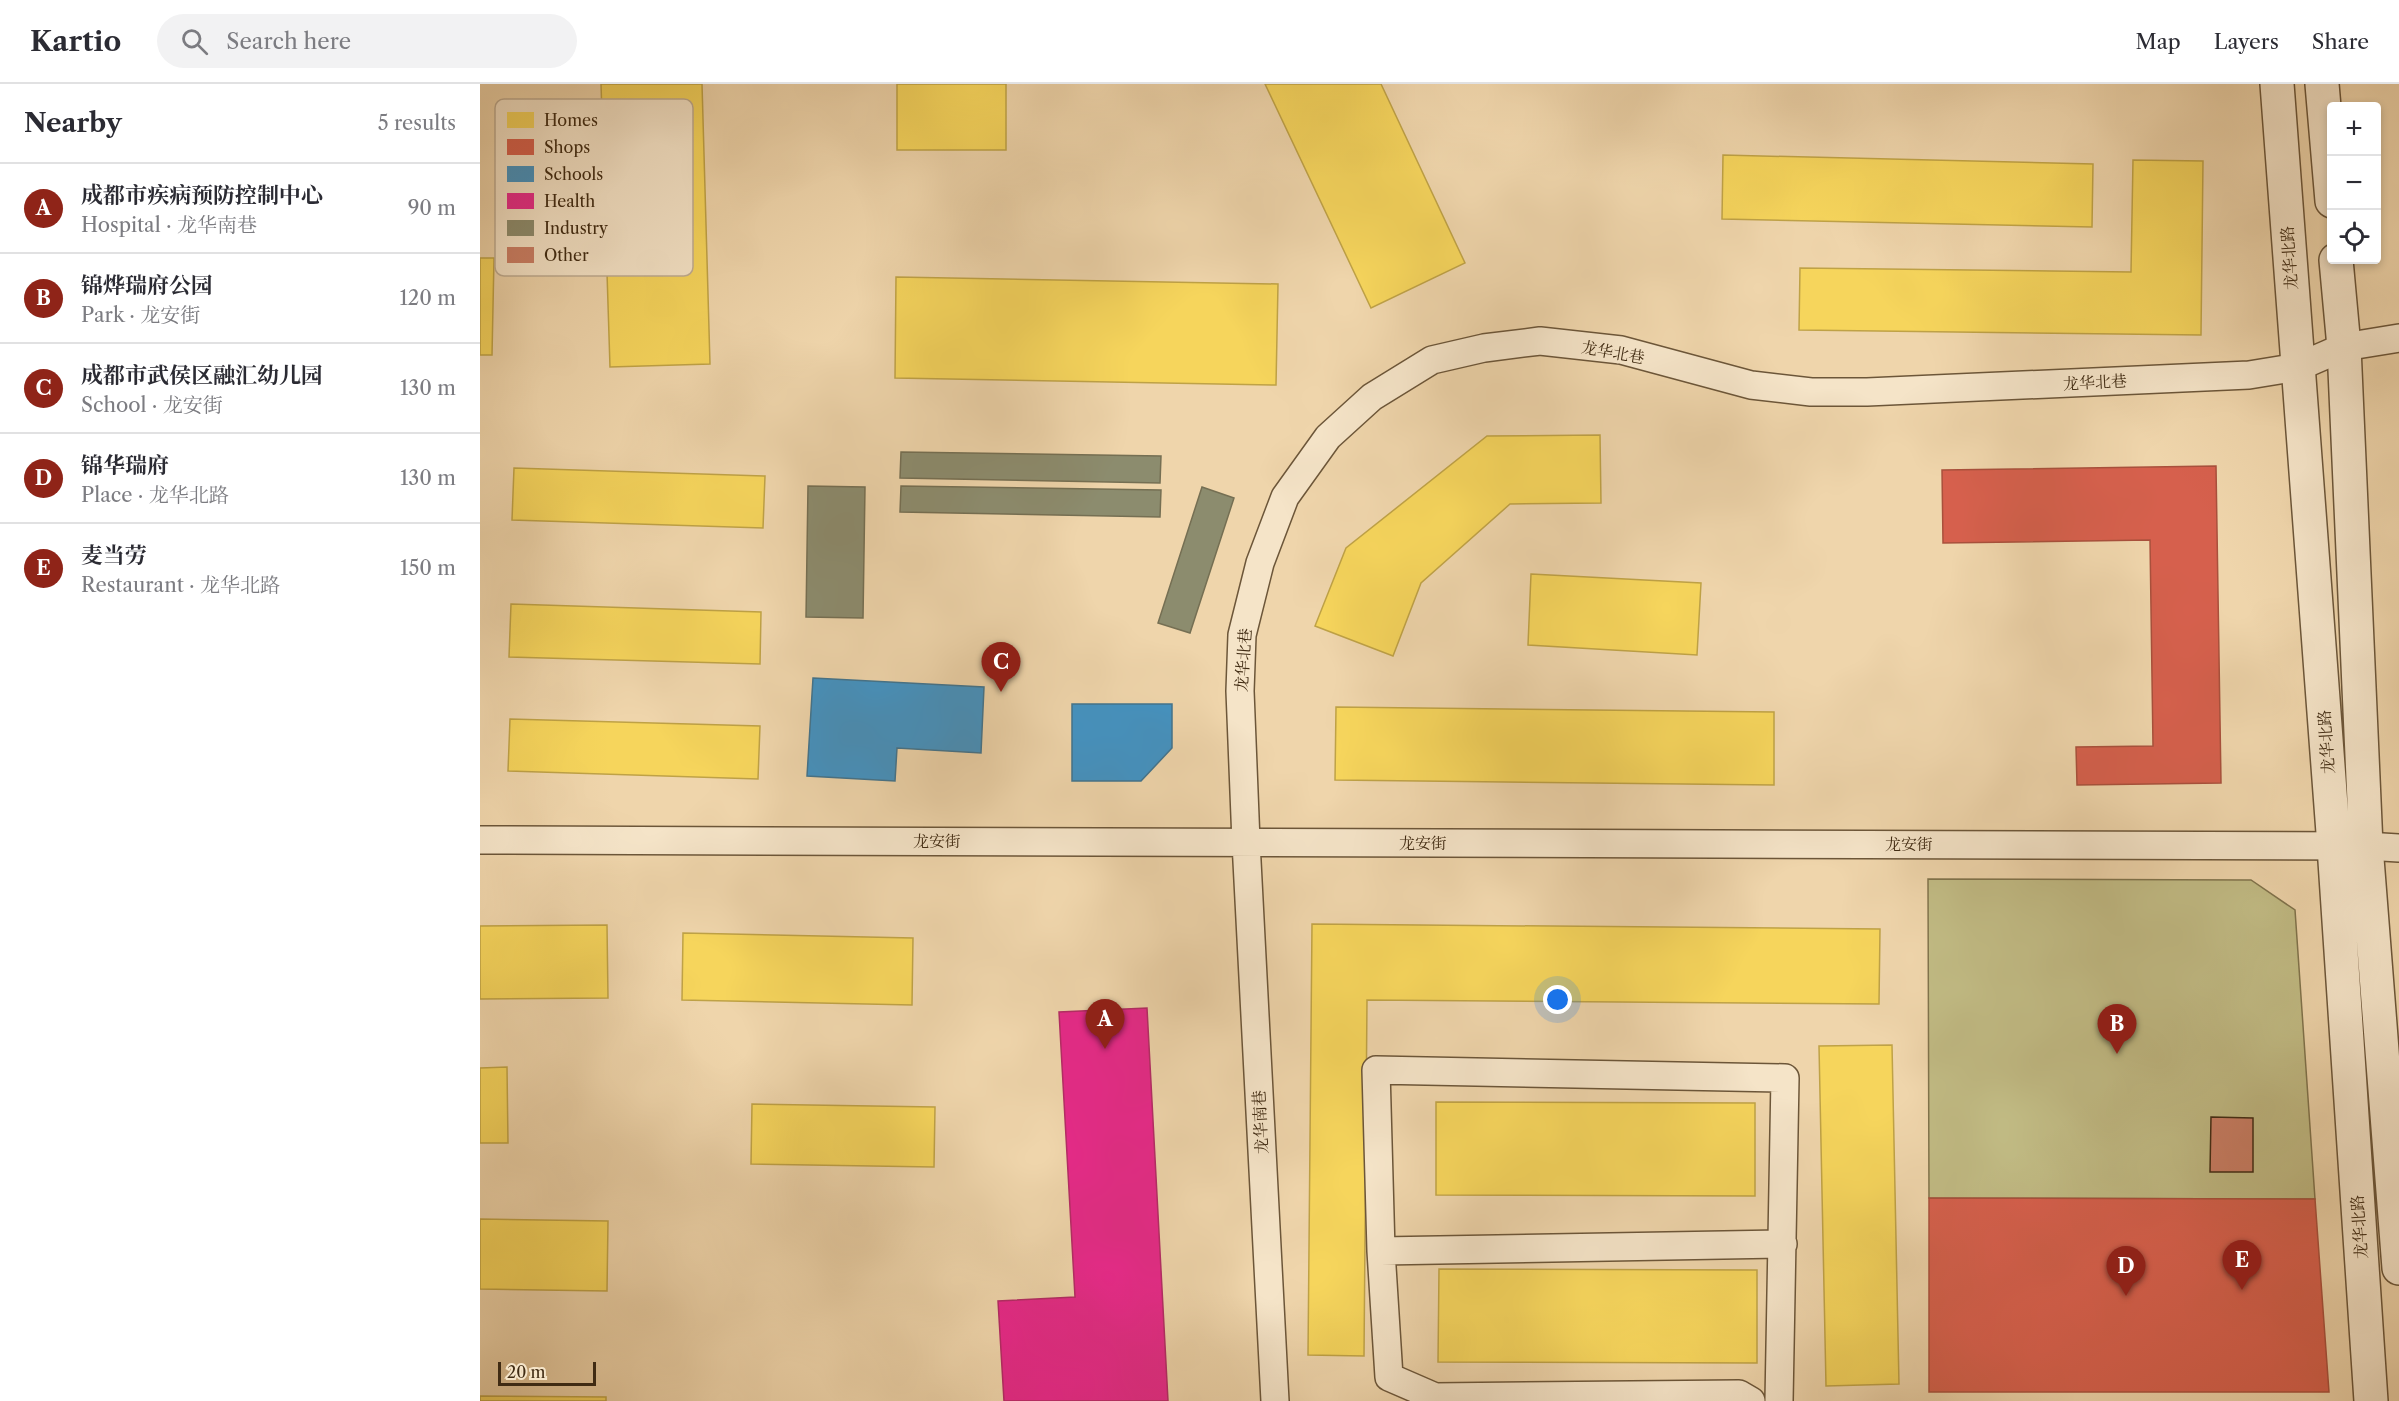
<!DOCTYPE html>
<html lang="en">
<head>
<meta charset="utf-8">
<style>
	:root { --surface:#fff; --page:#f2f2f3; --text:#2b2b33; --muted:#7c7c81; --line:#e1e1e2; --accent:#8f2418 }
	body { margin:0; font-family:"Libre Caslon Text","Noto Serif SC",serif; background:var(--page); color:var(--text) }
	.controls { position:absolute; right:18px; top:18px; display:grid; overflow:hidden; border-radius:6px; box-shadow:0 3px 9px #0003 }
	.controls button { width:54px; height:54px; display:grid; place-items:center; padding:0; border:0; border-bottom:2px solid var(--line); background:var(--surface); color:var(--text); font:30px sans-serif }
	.scale { position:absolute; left:18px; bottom:15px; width:98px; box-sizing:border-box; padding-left:6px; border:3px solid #402b13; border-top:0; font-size:16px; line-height:21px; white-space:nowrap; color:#402b13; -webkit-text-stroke:4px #f5e4c8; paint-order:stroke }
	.you { position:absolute; left:1078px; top:916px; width:21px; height:21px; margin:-15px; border:4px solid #fff; border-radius:50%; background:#1a73e8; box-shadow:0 0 0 9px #1a73e833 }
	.badge { display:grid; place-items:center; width:39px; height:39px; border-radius:50%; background:var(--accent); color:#fff; font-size:20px; font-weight:700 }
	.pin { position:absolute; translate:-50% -50px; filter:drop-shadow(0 2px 3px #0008) }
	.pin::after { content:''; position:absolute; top:32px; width:21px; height:18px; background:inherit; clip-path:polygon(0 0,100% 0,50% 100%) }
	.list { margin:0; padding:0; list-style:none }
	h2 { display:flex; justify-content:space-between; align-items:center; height:78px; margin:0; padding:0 24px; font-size:26px }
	h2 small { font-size:20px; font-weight:400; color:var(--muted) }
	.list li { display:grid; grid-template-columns:39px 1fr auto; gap:18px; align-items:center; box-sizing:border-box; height:90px; padding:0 24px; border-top:2px solid var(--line) }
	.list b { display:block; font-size:22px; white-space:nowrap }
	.list p { margin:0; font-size:20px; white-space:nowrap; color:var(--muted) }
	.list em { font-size:20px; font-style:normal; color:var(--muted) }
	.icon { flex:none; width:33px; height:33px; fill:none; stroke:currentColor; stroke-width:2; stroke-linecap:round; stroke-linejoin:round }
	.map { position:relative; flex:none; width:1919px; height:1317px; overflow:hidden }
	header { display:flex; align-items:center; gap:36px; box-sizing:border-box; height:84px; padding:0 30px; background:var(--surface); border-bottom:2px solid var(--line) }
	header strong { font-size:28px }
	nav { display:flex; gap:33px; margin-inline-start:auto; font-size:21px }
	.search { width:420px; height:54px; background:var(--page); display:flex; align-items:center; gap:15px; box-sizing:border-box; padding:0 21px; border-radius:33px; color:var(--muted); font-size:22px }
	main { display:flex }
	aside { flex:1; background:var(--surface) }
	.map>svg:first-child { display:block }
	.green { fill:#c1bb84; stroke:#80734c; stroke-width:1.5 }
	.homes { fill:#f6d55c; stroke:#bfa246; stroke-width:1.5 }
	.shops { fill:#d6604d; stroke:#a9503c; stroke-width:1.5 }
	.schools { fill:#4393c3; stroke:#42748e; stroke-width:1.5 }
	.health { fill:#e7298a; stroke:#b52a66; stroke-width:1.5 }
	.industry { fill:#8c8c6e; stroke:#756f53; stroke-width:1.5 }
	.building { fill:#ca7e65; stroke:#402b13; stroke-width:1.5 }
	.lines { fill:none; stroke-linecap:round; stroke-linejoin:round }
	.minor-casing { stroke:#6c5639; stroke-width:30 }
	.tertiary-casing { stroke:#6c5639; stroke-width:36 }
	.minor { stroke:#f5e4c8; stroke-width:27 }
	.tertiary { stroke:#f5e4c8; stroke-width:33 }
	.labels { text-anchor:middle; stroke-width:6; stroke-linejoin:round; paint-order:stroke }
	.street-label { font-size:16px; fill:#402b13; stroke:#f5e4c8 }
	.key { fill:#f5e4c8; stroke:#bfac92; stroke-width:1.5 }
	.key-label { font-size:16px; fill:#402b13 }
</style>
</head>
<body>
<header>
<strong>Kartio</strong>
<div class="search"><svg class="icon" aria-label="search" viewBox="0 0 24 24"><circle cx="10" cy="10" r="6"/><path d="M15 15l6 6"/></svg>Search here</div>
<nav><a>Map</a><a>Layers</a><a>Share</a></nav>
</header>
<main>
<aside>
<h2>Nearby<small>5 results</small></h2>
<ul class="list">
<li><span class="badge">A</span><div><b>成都市疾病预防控制中心</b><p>Hospital · 龙华南巷</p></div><em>90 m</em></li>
<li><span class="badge">B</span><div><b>锦烨瑞府公园</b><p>Park · 龙安街</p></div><em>120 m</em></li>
<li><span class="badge">C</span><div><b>成都市武侯区融汇幼儿园</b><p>School · 龙安街</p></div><em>130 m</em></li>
<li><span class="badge">D</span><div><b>锦华瑞府</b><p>Place · 龙华北路</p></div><em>130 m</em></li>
<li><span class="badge">E</span><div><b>麦当劳</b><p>Restaurant · 龙华北路</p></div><em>150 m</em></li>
</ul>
</aside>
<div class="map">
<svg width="1919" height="1317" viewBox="0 0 1919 1317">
	<rect width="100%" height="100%" fill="#efd5ab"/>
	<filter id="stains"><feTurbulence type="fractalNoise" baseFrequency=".00333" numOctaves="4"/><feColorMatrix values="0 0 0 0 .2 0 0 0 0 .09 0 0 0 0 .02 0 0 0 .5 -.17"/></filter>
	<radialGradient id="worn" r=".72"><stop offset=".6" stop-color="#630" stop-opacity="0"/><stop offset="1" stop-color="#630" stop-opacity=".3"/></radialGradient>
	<!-- green -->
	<path class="green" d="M1448,795L1771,796L1815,826L1835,1115L1449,1114Z"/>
	<!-- homes -->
	<path class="homes" d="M121,0H222L230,280L130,283Z
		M417,0H526V66H417Z
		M785,0H901L985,179L891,224Z
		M1243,71L1613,80L1612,143L1242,135Z
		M1653,76L1723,77L1721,251L1319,246L1320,184L1651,188Z
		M0,174H14L12,271H0Z
		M416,193L798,200L796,301L415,294Z
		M1120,351L1121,419L1030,420L941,499L913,572L835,542L866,464L1007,352Z
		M34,384L285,392L283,444L32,436Z
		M1051,490L1221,499L1217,571L1048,561Z
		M31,520L281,528L280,580L29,573Z
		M856,623L1294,628V701L855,696Z
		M30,635L280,642L278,695L28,687Z
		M832,840L1400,845L1399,920L887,916L884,1272L828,1271Z
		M127,841L128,914L0,915V842Z
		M203,849L433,854L432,921L202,916Z
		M1412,961L1419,1300L1346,1302L1339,962Z
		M27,983L28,1059H0V984Z
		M956,1018L1275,1019V1112L956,1111Z
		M272,1020L455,1023L454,1083L271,1080Z
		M0,1135L128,1137L127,1207L0,1205Z
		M1515,1173L1768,1177L1766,1293L1513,1290Z
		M959,1185L1277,1186V1279L958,1278Z
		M0,1312L126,1313V1317H0Z"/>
	<!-- shops -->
	<path class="shops" d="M1736,382L1741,699L1597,701L1596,663L1673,662L1670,456L1463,459L1462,386Z
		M1449,1114L1835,1115L1849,1308H1449Z"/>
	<!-- schools -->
	<path class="schools" d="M333,594L504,603L501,669L417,664L415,697L327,692Z
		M592,620H692V664L661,697H592Z"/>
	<!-- health -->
	<path class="health" d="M667,924L688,1317H524L518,1217L595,1213L579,928Z"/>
	<!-- industry -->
	<path class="industry" d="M421,368L681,372L680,399L420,394Z
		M328,402L385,403L383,534L326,533Z
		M421,402L681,406L680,433L420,428Z
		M722,403L754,414L710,549L678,539Z"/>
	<!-- building -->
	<path class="building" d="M1731,1033L1773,1034V1088H1730Z"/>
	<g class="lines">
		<!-- minor casing -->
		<g class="minor-casing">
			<path id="minor" d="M0,756L1886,762L1919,764
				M901,1167L1303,1160
				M795,1317L766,758L760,607L762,551L780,479L805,413L848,353L892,313L952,276L1004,264L1060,257L1141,266L1271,301L1331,308H1387L1769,291L1818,283L1864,263L1919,254
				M1271,1317L1259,1310L955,1313L909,1293L901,1167L896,986L1305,994L1299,1317"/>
		</g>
		<!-- tertiary casing -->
		<g class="tertiary-casing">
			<path id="tertiary" d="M1797,0L1854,762L1891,1317
				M1842,0L1852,117
				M1856,176L1864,263L1886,762L1919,1184"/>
		</g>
		<!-- minor -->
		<use href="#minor" class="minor"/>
		<!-- tertiary -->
		<use href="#tertiary" class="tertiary"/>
	</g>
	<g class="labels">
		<!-- street labels -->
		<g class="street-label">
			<text transform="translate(1809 174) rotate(-94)" y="6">龙华北路</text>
			<text transform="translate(1133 268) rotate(10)" y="6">龙华北巷</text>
			<text transform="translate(1615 298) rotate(-3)" y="6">龙华北巷</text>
			<text transform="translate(763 576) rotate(-86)" y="6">龙华北巷</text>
			<text transform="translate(1846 658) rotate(-94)" y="6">龙华北路</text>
			<text x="457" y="763">龙安街</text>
			<text x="943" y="765">龙安街</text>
			<text x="1429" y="766">龙安街</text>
			<text transform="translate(780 1038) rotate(-93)" y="6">龙华南巷</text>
			<text transform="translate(1879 1143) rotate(-94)" y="6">龙华北路</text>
		</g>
	</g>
	<!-- legend -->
	<rect x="15" y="15" width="198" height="177" rx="9" class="key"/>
	<rect x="27" y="28" width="27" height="16" fill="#f6d55c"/>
	<rect x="27" y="55" width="27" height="16" fill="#d6604d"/>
	<rect x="27" y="82" width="27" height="16" fill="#4393c3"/>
	<rect x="27" y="109" width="27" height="16" fill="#e7298a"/>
	<rect x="27" y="136" width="27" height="16" fill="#8c8c6e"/>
	<rect x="27" y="163" width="27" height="16" fill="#ca7e65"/>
	<g class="key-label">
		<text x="64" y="42">Homes</text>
		<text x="64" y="69">Shops</text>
		<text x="64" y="96">Schools</text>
		<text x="64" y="123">Health</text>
		<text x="64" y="150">Industry</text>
		<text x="64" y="177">Other</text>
	</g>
	<rect width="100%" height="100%" filter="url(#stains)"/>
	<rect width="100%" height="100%" fill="url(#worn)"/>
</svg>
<div class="controls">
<button>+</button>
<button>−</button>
<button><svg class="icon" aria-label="locate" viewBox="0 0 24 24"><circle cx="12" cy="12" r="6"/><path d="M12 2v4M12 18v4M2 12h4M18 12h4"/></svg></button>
</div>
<div class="scale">20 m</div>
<div class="you"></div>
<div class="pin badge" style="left:625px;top:965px">A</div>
<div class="pin badge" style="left:1637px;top:970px">B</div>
<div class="pin badge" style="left:521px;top:608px">C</div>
<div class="pin badge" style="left:1646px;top:1212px">D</div>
<div class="pin badge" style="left:1762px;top:1206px">E</div>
</div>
</main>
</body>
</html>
